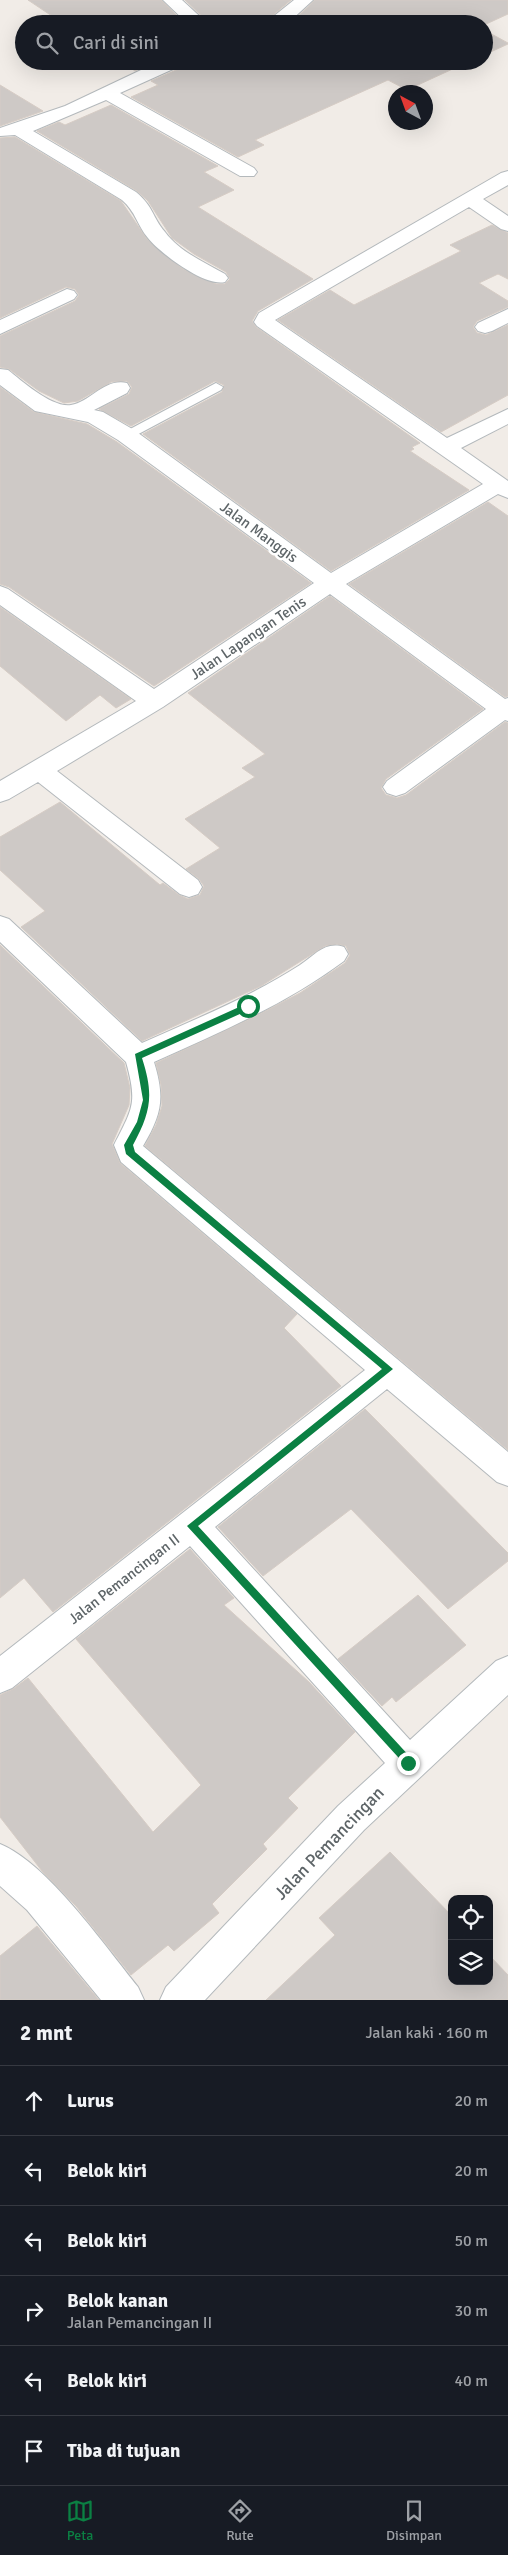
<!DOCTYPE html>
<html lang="id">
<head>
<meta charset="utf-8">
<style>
	:root { --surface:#171b24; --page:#242831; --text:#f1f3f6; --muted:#9ea1a6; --line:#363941; --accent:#0b8043 }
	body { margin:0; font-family:Signika,sans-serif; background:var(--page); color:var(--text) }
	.controls { position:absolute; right:15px; bottom:15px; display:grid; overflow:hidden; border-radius:10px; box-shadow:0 5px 20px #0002 }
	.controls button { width:45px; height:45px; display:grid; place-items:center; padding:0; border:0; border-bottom:1px solid var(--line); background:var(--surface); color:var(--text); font:25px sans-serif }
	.compass { position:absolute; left:388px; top:85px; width:45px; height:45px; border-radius:50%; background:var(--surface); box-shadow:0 5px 20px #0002; rotate:319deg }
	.stop { position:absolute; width:15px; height:15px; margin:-11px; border:4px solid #0b8043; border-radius:50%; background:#fff }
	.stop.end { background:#0b8043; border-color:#fff; box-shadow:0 1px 5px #0008 }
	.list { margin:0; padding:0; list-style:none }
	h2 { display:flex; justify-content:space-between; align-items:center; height:65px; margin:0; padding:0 20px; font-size:21px }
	h2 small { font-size:16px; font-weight:400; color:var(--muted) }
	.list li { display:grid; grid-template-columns:32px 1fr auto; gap:15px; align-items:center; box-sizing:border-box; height:70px; padding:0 20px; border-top:1px solid var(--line) }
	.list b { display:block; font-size:19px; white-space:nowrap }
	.list p { margin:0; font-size:16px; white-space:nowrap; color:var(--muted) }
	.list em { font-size:16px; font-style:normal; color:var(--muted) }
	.icon { flex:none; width:28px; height:28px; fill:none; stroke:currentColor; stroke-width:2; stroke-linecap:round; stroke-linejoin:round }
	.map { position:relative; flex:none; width:508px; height:2000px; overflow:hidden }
	.search { position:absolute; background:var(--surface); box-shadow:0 5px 20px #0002; left:15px; right:15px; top:15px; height:55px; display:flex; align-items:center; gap:12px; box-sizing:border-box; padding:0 18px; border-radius:28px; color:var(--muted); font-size:19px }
	.sheet { height:485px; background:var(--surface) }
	nav { display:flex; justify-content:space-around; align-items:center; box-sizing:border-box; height:70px; border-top:1px solid var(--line); background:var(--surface); font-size:14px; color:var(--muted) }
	nav a { display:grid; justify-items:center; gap:2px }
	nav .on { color:var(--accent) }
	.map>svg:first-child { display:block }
	.building { fill:#cec9c6; stroke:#d6ccc5 }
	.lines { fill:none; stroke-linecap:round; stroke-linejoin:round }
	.service-casing { stroke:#b4b9bc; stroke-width:2 }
	.minor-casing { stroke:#b4b9bc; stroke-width:2 }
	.service { fill:#fff; fill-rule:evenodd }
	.minor { fill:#fff; fill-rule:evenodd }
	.route { fill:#0b8043 }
	.labels { text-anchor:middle; stroke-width:5; stroke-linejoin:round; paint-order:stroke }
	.street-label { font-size:15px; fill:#5e6568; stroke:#fff }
	.near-street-label { font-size:18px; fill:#5e6568; stroke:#fff }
</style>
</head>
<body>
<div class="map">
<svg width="508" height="2000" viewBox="0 0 508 2000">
	<rect width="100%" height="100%" fill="#f1ece7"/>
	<!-- building -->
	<path class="building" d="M28,0H161L185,24H64Z
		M185,0H291L262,24H210Z
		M315,0H508V14L484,25L290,24Z
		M484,30L508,43V44L484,55Z
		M121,61H155L135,71Z
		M187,61H470L407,90L388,80L255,140L264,145L238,157L131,97L158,85L151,81L183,67Z
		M0,85L43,111L0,126Z
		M111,105L218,166L204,172L234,190L198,207L313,279L258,311L252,321L256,327L420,443L412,447L414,449L410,451L469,490L331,571L143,434L222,392L224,385L215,381L131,426L99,409L129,394L132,387L127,381L111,382L78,401L64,403L39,391L9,369L0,367V336L75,301L79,295L75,289L66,287L0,318V138L15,137L121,201L147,239L183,269L216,284H225L230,279L226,272L194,254L172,238L148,201L137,191L37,131L59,122L65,125Z
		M492,225L508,233V279L498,274L479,283L508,301V307L477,321L473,327L477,333L486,335L508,325V395L441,432L278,320L330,290L354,305L461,251L450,245Z
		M0,387L34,412L87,424L117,442L311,583L154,686L9,587L0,584Z
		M488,502L508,516V696L505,697L349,584Z
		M330,596L483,709L386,779L381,788L386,795L397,798L406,795L505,722L508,723V1450L145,1146L156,1125L162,1106L161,1085L156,1063L252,1018L300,993L345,963L350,955L346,946L337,944L325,946L261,986L142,1041L21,927L45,911L0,870V837L60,802L160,885L163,883L179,895L188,899L200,895L204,886L199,879L186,869L220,848L185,819L255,777L242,768L265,754L188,693Z
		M0,607L131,699L116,708L100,695L66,721L0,666Z
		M0,945L124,1063L130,1088L129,1105L112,1144L120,1163L297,1314L284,1328L341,1386L53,1612L24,1578L0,1598Z
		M365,1409L508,1553V1561L448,1609L351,1509L263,1576L218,1527Z
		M190,1549L234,1598L224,1605L309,1682L355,1732L288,1798L298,1808L263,1844L267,1849L212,1904L219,1913L174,1951L168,1945L131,1975L76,1906L42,1871L0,1817V1695L13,1689L28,1678L153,1832L201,1785L76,1639Z
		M418,1595L466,1645L396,1702L392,1697L382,1706L338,1659Z
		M390,1852L452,1916V1981H489V1955L508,1975V2000H266L335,1935L319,1918Z
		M37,1926L99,2000H0V1956Z"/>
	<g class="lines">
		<!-- service casing -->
		<g class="service-casing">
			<path id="service" d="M216,383L223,387L221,390L131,438L126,439L119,435Z"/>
		</g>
		<!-- minor casing -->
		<g class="minor-casing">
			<path id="minor" d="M163,0H182L208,24H188Z
				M294,0H313L287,24H264Z
				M160,61H185L182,65L120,93L254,168L257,172L254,176H240L106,100L33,131L136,192C154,207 152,217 165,232C180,252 204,262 225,274L228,278L225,282C205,287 161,254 148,238C137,225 136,212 122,200L15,135L0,136V128L65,106Z
				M508,171V185L483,199L508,216V231L501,229L469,207L275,320L447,438L508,409V424L461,448L508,481V498L498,494L346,584L505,699L508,698V721L505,720L405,793L396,796L387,793L383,787L387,781L486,709L330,594L163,707L57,771L198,880L202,887L198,894L189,897L180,894L38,782L9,799L0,802V781L136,701L0,605V586L8,589L154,689L314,583L118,440L88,422L35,411L0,385V369L8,370C22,381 52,408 71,405C91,402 104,378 127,383L130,388L127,393L94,410L103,412L134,430L331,573L483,484L257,326L254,322L259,313L501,173Z
				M67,289L74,291L77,295L74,299L0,334V320Z
				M508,309V323L492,331L485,333L478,331L475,327L478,323Z
				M0,916L9,919L142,1043C196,1019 250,997 300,965C315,955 325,941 344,947L348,954L344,961C285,1005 220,1032 154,1062C165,1098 162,1114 143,1146L508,1452V1486L497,1482L387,1389L215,1527L410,1740L496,1661L508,1656V1695L364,1830L205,2000H160L166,1987L338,1806L385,1763L190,1546L12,1688L0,1693V1656L365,1370L121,1162L114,1145C132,1109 138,1104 126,1062L0,942Z
				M0,1844C47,1863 105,1946 138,1987L144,2000H101L27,1910L0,1886Z"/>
		</g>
		<!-- service -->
		<use href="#service" class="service"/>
		<!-- minor -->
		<use href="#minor" class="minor"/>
	</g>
	<!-- route -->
	<path class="route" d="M248,1003L251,1004V1009L142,1058C154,1095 151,1112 133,1145L135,1152L393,1369L198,1526L412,1759V1767L408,1768L187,1526L382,1369L126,1154L124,1145L137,1122L143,1100L135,1054Z"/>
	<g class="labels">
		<!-- street labels -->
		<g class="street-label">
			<text transform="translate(259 532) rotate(36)" y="5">Jalan Manggis</text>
			<text transform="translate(248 638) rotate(-34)" y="5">Jalan Lapangan Tenis</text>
			<text transform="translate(124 1579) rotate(-38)" y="5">Jalan Pemancingan II</text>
		</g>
		<!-- near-street labels -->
		<g class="near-street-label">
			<text transform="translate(329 1843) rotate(-46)" y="6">Jalan Pemancingan</text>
		</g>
	</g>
</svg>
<div class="controls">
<button><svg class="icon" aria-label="locate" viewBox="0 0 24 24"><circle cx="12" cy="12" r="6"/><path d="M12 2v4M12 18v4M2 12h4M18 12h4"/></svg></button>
<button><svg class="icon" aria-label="layers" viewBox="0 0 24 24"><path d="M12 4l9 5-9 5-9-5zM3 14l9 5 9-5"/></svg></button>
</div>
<svg class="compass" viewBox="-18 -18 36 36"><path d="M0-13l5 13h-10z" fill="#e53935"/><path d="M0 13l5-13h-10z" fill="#9ea1a6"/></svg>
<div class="stop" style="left:248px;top:1006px"></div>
<div class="stop end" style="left:408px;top:1763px"></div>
<div class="search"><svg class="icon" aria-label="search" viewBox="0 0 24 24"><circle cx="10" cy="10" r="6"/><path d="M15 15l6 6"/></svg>Cari di sini</div>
</div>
<section class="sheet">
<h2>2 mnt<small>Jalan kaki · 160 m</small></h2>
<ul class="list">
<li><svg class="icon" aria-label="ahead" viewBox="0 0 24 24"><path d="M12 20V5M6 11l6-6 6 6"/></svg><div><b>Lurus</b></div><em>20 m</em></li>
<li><svg class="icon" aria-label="left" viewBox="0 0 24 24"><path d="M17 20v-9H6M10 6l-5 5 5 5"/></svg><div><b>Belok kiri</b></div><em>20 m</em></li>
<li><svg class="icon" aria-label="left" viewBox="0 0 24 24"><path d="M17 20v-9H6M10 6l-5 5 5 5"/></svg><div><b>Belok kiri</b></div><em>50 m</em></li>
<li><svg class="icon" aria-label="right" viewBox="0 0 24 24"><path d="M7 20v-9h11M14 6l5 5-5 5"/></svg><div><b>Belok kanan</b><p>Jalan Pemancingan II</p></div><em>30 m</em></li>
<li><svg class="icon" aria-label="left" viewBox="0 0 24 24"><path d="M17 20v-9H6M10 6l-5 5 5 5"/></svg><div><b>Belok kiri</b></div><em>40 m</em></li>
<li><svg class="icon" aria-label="arrive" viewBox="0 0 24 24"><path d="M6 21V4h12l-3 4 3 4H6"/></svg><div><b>Tiba di tujuan</b></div></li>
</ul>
</section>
<nav>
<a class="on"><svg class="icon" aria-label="map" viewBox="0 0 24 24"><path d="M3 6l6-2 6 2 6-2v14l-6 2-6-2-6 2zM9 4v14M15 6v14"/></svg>Peta</a>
<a><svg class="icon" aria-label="directions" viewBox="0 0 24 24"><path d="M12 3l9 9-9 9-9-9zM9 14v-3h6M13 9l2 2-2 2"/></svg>Rute</a>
<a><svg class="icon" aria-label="saved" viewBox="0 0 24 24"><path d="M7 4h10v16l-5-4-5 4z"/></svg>Disimpan</a>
</nav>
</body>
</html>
